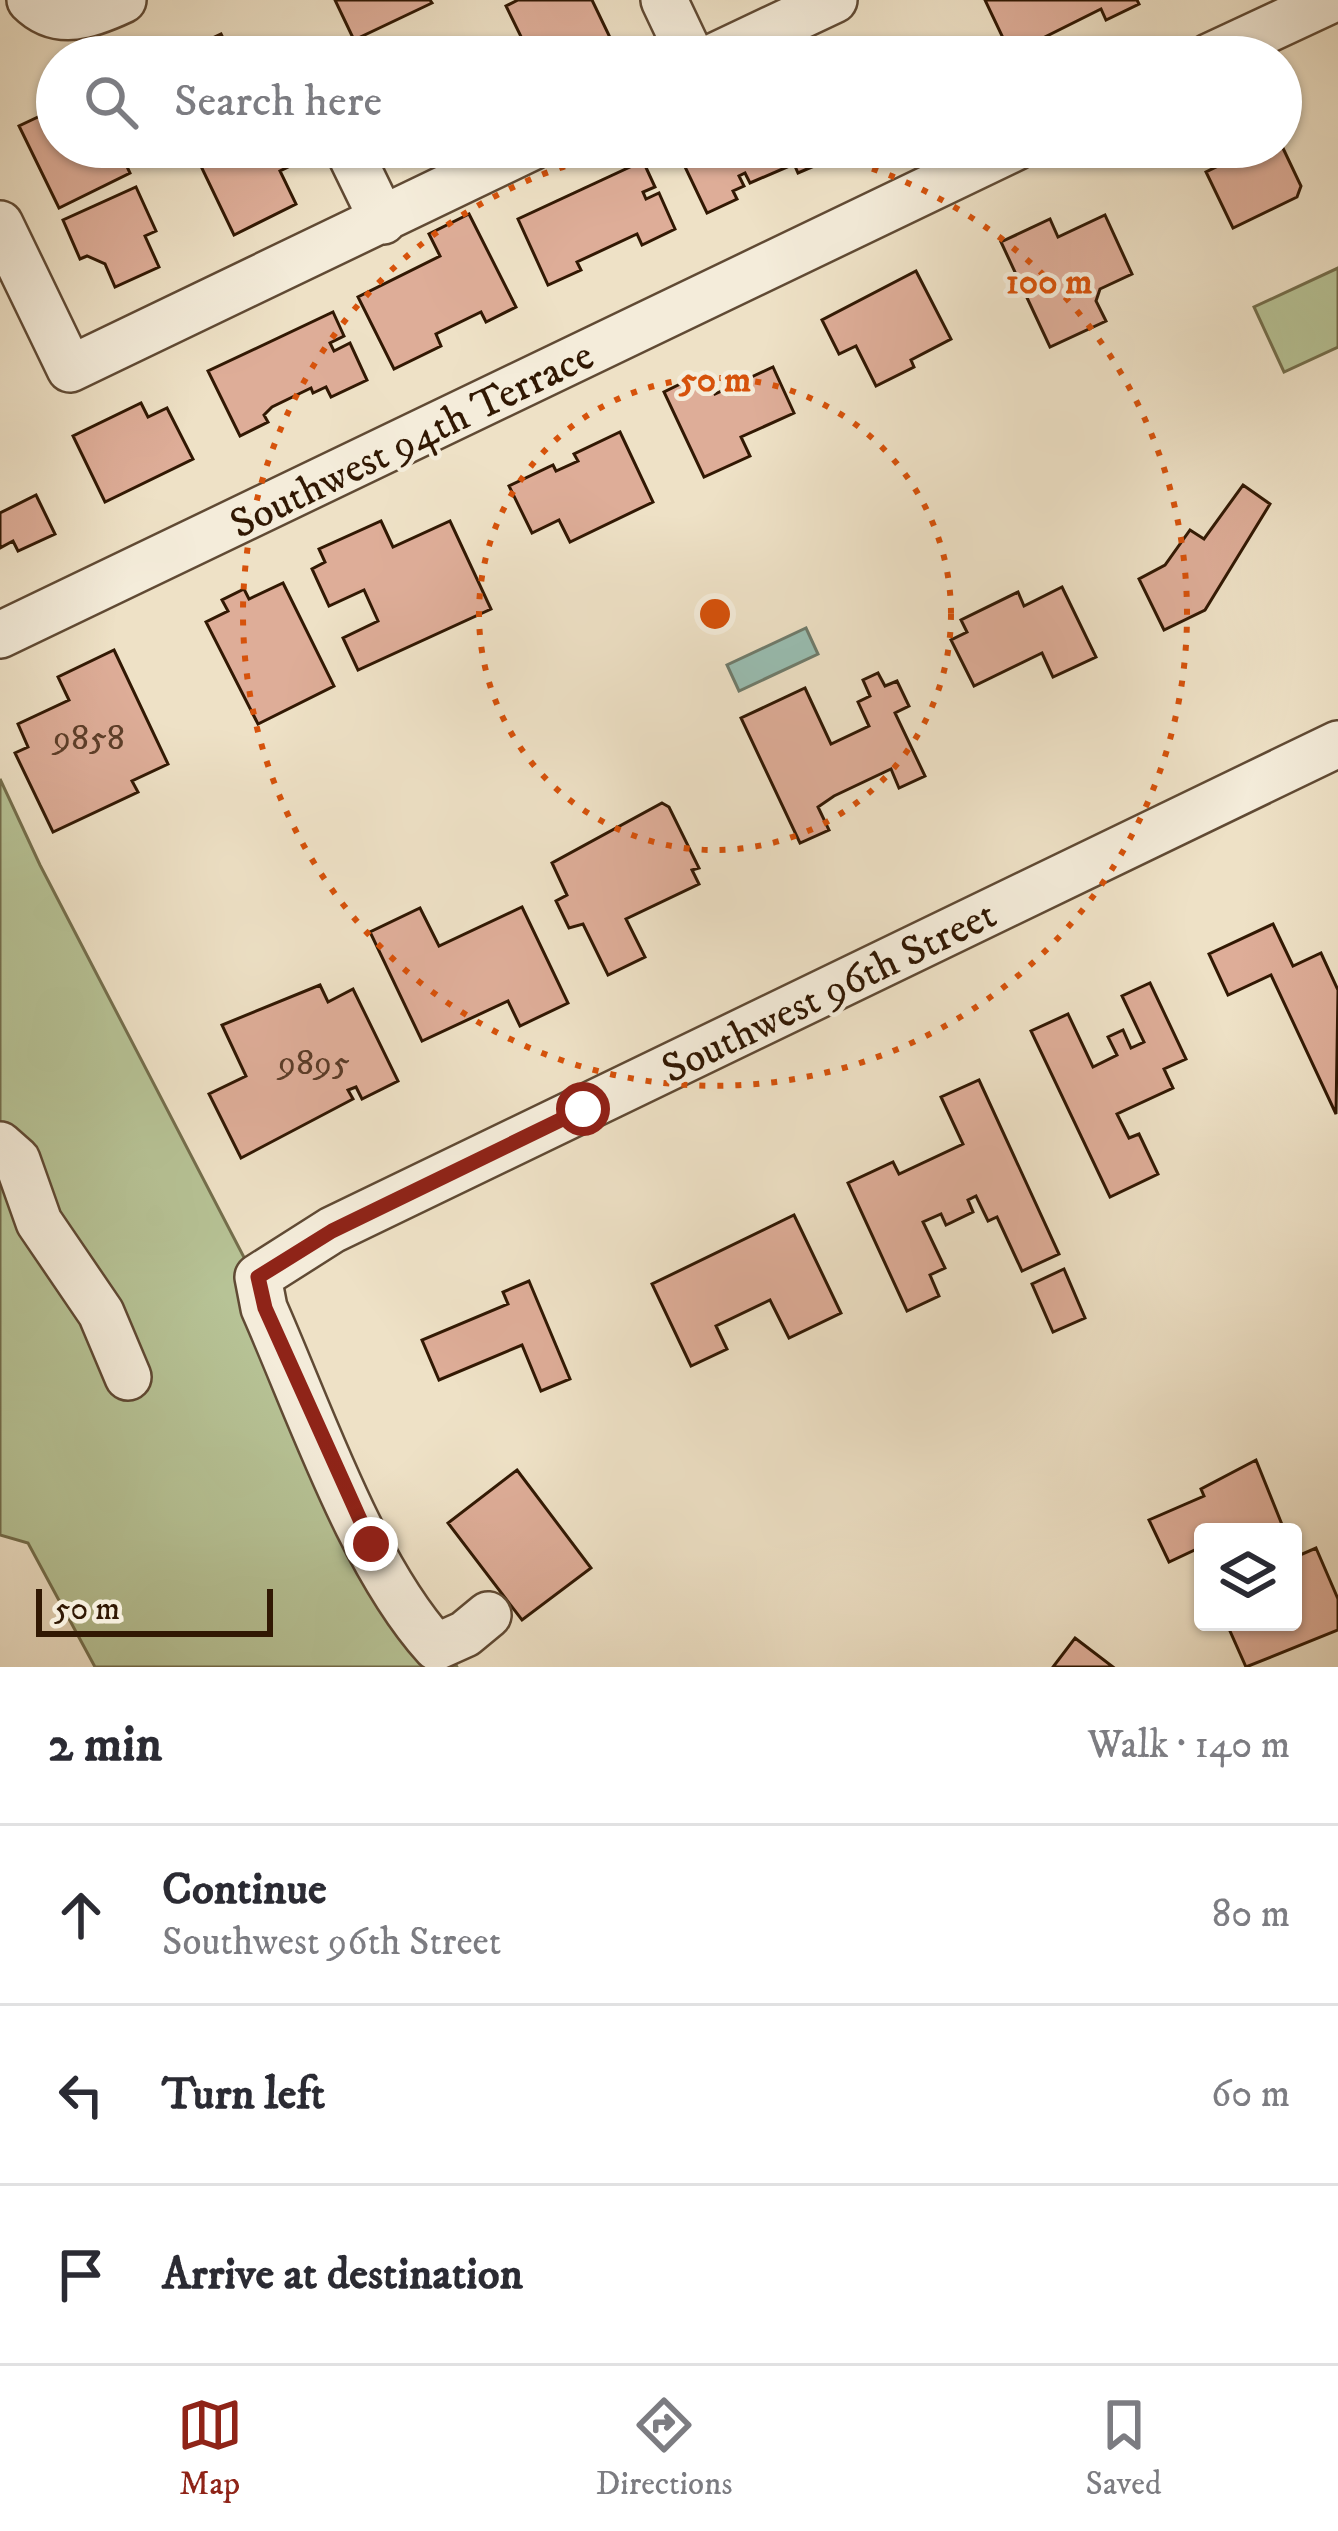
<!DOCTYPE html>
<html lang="en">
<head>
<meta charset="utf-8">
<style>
	:root { --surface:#fff; --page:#f2f2f3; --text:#2b2b33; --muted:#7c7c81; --line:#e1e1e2; --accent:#8f2418 }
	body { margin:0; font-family:"IM FELL DW Pica",serif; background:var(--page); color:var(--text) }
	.controls { position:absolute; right:36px; bottom:36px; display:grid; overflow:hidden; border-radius:12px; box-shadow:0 3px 9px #0004 }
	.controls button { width:108px; height:108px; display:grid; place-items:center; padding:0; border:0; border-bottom:3px solid var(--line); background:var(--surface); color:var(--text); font:60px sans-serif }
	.scale { position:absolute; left:36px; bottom:30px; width:237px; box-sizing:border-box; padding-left:12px; border:6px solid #311803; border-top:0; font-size:33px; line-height:42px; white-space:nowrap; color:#311803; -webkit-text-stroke:9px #f4ecda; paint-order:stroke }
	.stop { position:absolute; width:36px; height:36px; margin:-27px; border:9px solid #8f2418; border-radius:50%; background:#fff }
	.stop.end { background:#8f2418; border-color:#fff; box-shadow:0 3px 12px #0008 }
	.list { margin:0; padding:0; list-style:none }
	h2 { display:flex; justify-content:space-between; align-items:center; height:156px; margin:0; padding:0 48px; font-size:51px }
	h2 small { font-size:39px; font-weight:400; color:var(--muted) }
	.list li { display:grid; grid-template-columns:78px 1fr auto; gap:36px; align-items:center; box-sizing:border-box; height:180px; padding:0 48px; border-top:3px solid var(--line) }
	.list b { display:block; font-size:45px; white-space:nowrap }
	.list p { margin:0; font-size:39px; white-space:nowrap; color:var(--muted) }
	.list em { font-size:39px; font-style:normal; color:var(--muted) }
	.icon { flex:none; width:66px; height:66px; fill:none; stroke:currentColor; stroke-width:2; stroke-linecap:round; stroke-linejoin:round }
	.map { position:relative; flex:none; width:1338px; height:1667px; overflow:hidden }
	.search { position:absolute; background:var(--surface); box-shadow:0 3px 9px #0004; left:36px; right:36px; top:36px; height:132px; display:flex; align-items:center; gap:30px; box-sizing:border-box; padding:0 42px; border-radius:66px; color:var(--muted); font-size:45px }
	.sheet { height:696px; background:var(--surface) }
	nav { display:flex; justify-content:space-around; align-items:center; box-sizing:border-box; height:168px; border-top:3px solid var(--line); background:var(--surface); font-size:33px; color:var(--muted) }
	nav a { display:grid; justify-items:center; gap:6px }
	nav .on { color:var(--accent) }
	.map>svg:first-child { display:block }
	.green { fill:#b7c396; stroke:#746e4c; stroke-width:3 }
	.water { fill:#99beb2; stroke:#6f7c6c; stroke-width:3 }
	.building { fill:#dead98; stroke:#311803; stroke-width:3 }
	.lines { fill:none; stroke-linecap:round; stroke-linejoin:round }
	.minor-casing { stroke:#604a34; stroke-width:50 }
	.minor { stroke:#f4ecda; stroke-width:45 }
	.route { stroke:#8f2418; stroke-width:15 }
	.ring { fill:none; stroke:#d6520b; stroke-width:6; stroke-dasharray:6 12 }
	.labels { text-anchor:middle; stroke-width:9; stroke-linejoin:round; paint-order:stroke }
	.number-label { font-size:36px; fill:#5c3d28 }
	.street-label { font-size:42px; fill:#311803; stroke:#f4ecda }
	.centre { fill:#d6520b; stroke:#f4ecda; stroke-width:6 }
	.ring-label { font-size:36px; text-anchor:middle; font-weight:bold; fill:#d6520b; stroke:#f4ecda; stroke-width:9; stroke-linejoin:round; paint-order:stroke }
</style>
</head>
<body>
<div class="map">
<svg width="1338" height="1667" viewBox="0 0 1338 1667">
	<rect width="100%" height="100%" fill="#eee1c6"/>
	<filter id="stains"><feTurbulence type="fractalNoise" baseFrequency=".00167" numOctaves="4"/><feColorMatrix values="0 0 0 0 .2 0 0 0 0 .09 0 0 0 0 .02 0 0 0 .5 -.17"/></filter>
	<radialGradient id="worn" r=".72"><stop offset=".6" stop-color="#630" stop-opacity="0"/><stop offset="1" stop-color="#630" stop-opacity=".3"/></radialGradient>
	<!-- green -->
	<path class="green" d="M1338,268V347L1284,372L1254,307Z
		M0,779L40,865L457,1667H95L28,1543L0,1535Z"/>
	<!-- water -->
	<path class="water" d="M806,628L818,654L739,691L727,665Z"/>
	<!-- building -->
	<path class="building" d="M335,0H430L432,3L354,40Z
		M518,0H592L617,52L606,57H531L506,6Z
		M985,0H1137L1139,4L1106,20L1101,9L1041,39L1044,47L1012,57Z
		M221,34L232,57H172Z
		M450,38L459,57H411Z
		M896,39L905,57H861Z
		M57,108V147H118L130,173L59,208L19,126Z
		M1281,144L1301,186L1297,197L1233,228L1206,172L1257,147Z
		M219,147H278L288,167L280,171L296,204L234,235L197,158Z
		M828,147L833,158L798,173L794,164L750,183L745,173L739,176L744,186L733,191L737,199L707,213L676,148Z
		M643,161L655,187L643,192L646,199L659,193L675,229L642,245L637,234L577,262L581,270L548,285L518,219Z
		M136,187L156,231L145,236L159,267L115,287L105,264L87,256L80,259L63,220Z
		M469,214L516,307L486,322L481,312L436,334L441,346L394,369L358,297L440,256L429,234Z
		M1105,215L1132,274L1100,289L1096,301L1106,321L1050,347L1001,242L1050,219L1058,237Z
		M916,271L951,339L911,360L914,367L876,386L856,346L839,354L822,320Z
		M333,312L344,336L330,343L334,351L350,343L367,380L331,397L326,387L313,393L311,388L272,407L264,415L268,422L240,436L208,371Z
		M773,367L794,413L741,437L750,456L704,477L664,392L705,372L715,394Z
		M141,403L148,417L167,408L193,459L105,502L73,436Z
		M620,432L653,502L570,542L559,520L532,533L509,486L553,465L556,471L578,461L574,454Z
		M1243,485L1270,504L1205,610L1164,630L1139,579L1165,565L1190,530L1204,539Z
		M36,495L55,534L18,551L13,541L0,548V513Z
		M381,521L393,547L450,521L491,609L358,670L343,638L378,621L364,590L329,606L312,569L325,562L319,549Z
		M283,583L334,686L258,724L206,622L228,611L222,600L244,589L249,599Z
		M1062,587L1096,657L1053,677L1042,653L974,686L951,640L967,632L961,620L1018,592L1024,606Z
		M114,650L168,764L132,781L138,792L53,832L15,753L28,747L18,724L69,700L58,677Z
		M878,673L885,686L897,681L909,706L895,713L925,776L899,788L891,769L834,796L818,807L829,830L800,843L741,718L805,688L831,744L869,726L858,702L870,696L863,680Z
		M662,803L669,807L699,868L692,870L699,884L626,919L645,957L608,975L583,924L569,928L556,901L567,895L552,863Z
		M522,907L568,1003L520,1026L508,1001L422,1041L370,932L420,908L439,946Z
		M1273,924L1293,966L1321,953L1338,990L1336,1114L1271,975L1228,995L1209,954Z
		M1150,983L1186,1059L1164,1069L1173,1088L1117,1114L1129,1138L1139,1134L1158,1174L1110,1197L1031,1031L1068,1014L1093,1067L1117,1055L1108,1037L1123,1030L1131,1048L1144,1042L1122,996Z
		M320,985L328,1002L353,989L398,1081L362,1099L356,1087L348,1090L353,1099L241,1158L209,1094L246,1076L222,1025Z
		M979,1080L1059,1254L1022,1271L997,1217L988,1221L976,1196L968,1200L973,1212L946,1225L941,1214L923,1222L945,1268L930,1275L939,1296L907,1311L848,1183L893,1162L899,1174L963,1144L941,1097Z
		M794,1215L841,1313L789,1338L770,1300L716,1326L727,1349L691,1366L652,1284Z
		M1064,1269L1085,1318L1053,1332L1032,1284Z
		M529,1281L570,1379L541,1391L522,1345L439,1380L422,1340L508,1304L503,1292Z
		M1256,1460L1285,1532H1203V1546L1169,1562L1149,1520L1204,1496L1201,1489Z
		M517,1470L591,1568L522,1620L448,1523Z
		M1316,1548L1338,1599V1630L1246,1667L1226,1622H1293V1558Z
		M1075,1638L1113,1667H1053Z"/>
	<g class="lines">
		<!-- minor casing -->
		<g class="minor-casing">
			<path id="minor" d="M30,0C58,28 91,15 123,0
				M664,0L691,57
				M713,57L834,0
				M1209,57L1331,0
				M347,147L383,221
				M0,224L70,369L532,147
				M0,635L1016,147
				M0,1145L17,1160L39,1222L101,1313L128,1377
				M488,1615L465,1634L436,1647C361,1564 310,1412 264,1308L258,1277L332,1230L1338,744"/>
		</g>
		<!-- minor -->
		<use href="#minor" class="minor"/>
	</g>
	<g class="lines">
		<!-- route -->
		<path class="route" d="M371,1544L265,1308L258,1277L332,1231L583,1109"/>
	</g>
	<!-- distance rings -->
	<g class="ring">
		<circle cx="715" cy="614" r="236"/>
		<path d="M785 147A472 472 0 1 1 645 147"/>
	</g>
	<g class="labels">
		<!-- number labels -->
		<g class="number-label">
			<text x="89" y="749">9858</text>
			<text x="314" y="1074">9895</text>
		</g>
		<!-- street labels -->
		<g class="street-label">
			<text transform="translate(411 438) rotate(-26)" y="15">Southwest 94th Terrace</text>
			<text transform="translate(828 990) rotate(-26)" y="15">Southwest 96th Street</text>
		</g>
	</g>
	<circle cx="715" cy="614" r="18" class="centre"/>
	<g class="ring-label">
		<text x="1049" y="293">100 m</text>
		<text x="715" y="391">50 m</text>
	</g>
	<rect width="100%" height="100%" filter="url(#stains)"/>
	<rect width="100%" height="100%" fill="url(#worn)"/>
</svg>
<div class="controls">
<button><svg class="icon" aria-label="layers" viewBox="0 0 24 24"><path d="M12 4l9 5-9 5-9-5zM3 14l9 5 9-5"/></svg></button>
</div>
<div class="scale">50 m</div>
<div class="stop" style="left:583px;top:1109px"></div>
<div class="stop end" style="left:371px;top:1544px"></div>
<div class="search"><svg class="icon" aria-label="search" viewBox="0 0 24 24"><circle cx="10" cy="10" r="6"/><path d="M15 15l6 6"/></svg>Search here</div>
</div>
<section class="sheet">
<h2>2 min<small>Walk · 140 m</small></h2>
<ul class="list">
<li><svg class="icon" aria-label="ahead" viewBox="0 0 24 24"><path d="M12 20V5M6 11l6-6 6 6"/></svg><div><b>Continue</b><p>Southwest 96th Street</p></div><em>80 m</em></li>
<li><svg class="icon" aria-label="left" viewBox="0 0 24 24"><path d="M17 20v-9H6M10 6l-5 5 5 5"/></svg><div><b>Turn left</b></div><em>60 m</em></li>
<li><svg class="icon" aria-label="arrive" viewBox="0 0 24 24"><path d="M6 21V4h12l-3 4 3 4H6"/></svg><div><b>Arrive at destination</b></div></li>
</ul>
</section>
<nav>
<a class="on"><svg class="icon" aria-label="map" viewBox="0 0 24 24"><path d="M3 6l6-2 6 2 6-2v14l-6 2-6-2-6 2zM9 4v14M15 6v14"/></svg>Map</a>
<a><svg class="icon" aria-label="directions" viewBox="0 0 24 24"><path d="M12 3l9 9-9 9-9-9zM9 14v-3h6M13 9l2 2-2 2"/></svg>Directions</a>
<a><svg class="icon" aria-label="saved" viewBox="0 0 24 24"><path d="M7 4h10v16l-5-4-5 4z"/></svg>Saved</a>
</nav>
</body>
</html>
